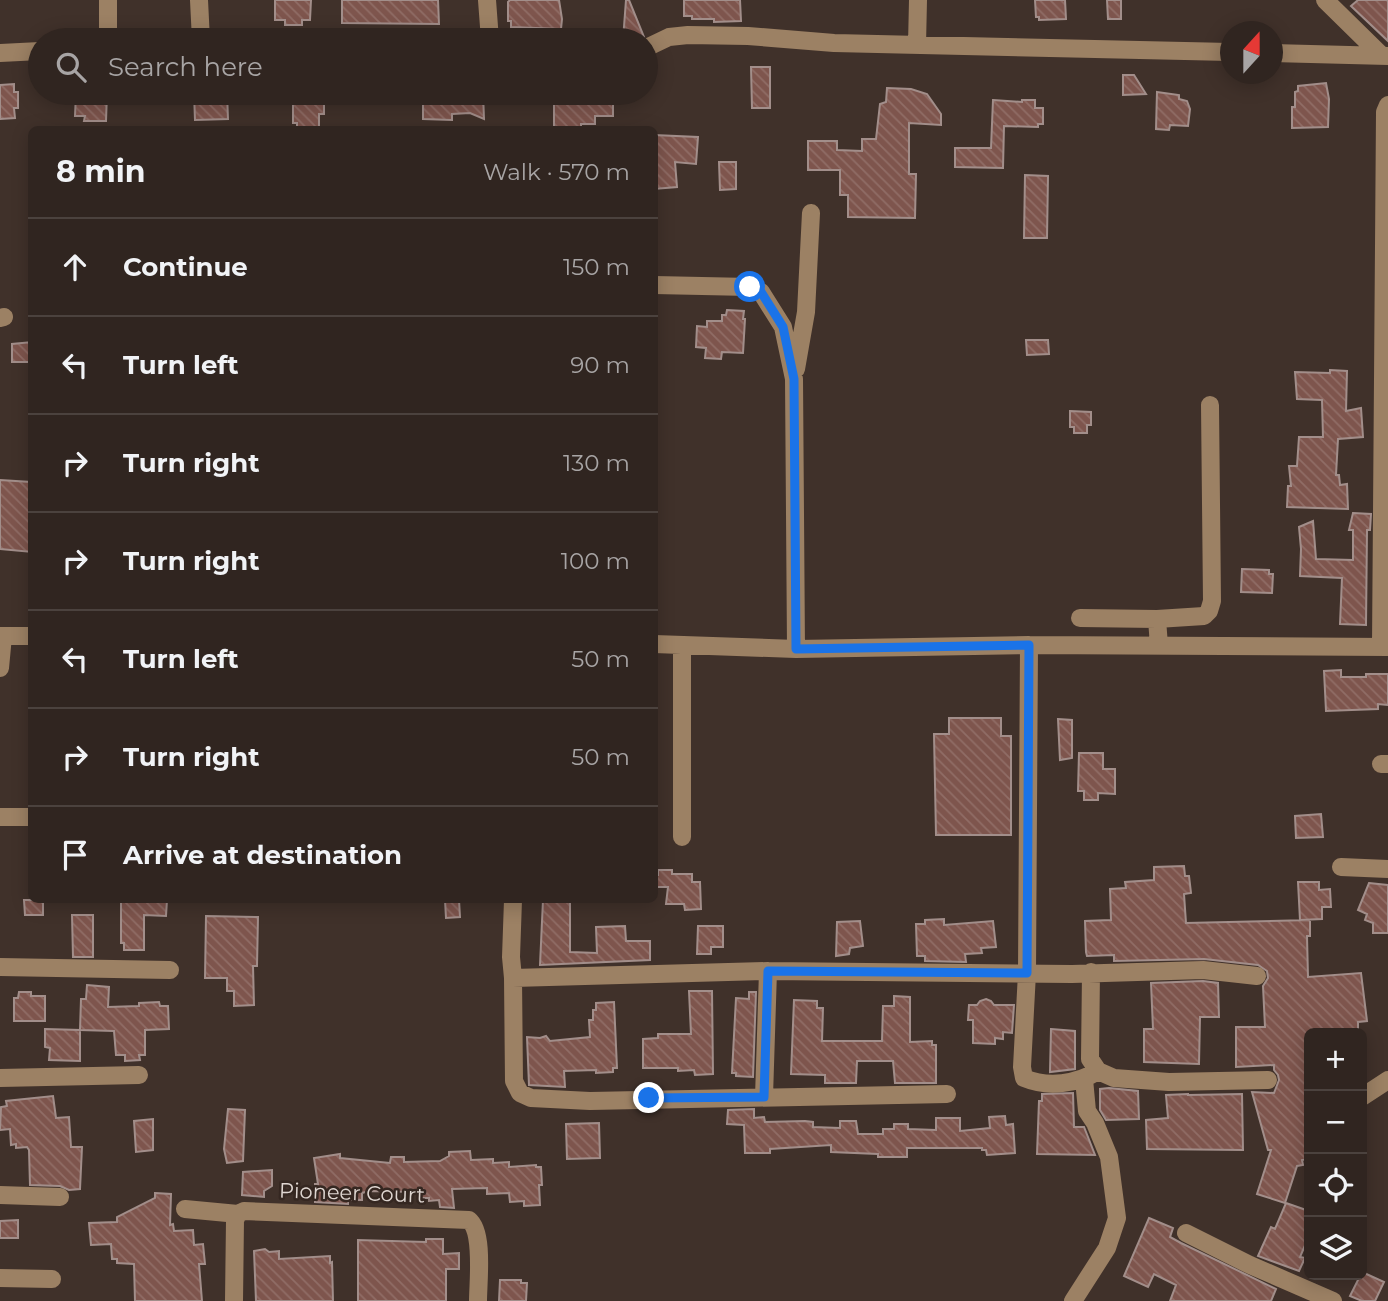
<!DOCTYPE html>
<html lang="en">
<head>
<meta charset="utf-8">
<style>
	:root { --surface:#302520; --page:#382d29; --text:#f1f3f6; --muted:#a8a5a5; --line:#4b423e }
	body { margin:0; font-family:Montserrat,sans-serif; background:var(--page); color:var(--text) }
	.controls { position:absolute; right:21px; bottom:21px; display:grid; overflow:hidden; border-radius:10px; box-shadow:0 4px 18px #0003 }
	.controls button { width:63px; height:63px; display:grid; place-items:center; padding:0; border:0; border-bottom:2px solid var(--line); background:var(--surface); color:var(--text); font:35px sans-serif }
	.compass { position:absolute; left:1220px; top:21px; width:63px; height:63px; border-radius:50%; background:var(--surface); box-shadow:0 4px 18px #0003; rotate:21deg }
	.stop { position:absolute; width:21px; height:21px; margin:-16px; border:5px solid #1a73e8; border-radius:50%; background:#fff }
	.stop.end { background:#1a73e8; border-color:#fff; box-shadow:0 2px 7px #0008 }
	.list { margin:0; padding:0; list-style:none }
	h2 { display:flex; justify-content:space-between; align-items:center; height:91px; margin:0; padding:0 28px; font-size:30px }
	h2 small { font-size:23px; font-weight:400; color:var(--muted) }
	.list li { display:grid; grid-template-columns:46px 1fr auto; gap:21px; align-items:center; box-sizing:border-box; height:98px; padding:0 28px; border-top:2px solid var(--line) }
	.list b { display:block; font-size:26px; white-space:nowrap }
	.list em { font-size:23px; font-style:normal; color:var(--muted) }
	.icon { flex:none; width:38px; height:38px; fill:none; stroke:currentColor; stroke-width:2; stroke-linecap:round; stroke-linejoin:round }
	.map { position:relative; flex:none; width:1388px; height:1301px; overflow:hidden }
	.search { position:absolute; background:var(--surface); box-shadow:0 4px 18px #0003; left:28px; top:28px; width:630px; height:77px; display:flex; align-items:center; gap:18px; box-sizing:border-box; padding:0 24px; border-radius:38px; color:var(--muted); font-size:26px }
	.panel { position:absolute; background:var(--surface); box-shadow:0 4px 18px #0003; left:28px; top:126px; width:630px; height:777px; border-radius:10px }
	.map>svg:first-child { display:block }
	.building { fill:url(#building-back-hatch); stroke:#a28e8a; stroke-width:2 }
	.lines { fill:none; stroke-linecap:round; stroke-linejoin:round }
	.minor { stroke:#9c8164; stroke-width:18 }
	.route { stroke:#1a73e8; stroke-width:9 }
	.labels { text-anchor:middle; stroke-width:5; stroke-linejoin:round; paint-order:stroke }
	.street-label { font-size:21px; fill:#dfd6d1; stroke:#352721 }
</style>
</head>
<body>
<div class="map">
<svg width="1388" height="1301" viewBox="0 0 1388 1301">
	<defs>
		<pattern id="building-back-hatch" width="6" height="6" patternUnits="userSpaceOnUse" patternTransform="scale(1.75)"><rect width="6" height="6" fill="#7e554d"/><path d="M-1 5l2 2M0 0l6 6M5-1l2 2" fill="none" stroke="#906d66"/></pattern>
	</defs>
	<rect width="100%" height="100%" fill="#40312a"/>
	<!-- building -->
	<path class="building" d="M275,0H311L310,20H302V25H285V20H275Z
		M342,0H438L439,24L342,23Z
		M510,0H559L562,19L561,29L511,27V21H508V2Z
		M626,0H629L644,37L638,40H623Z
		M684,0H740L741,21L714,22V19H692V16H684Z
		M1035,0H1065L1066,19L1039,20V17H1036Z
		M1107,0H1121V19H1108Z
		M1358,0H1388V41L1351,6Z
		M751,67H770V108H752Z
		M1123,75H1134L1146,94L1123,95Z
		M1326,83L1329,99L1328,127L1292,128V107H1295V92L1298,91V86Z
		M14,84V92H18V108H14L15,118L0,119V85Z
		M887,88L911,89L927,94L941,114V125L909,123V174H916L915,218L848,217V195H840V170H808V141H837V150L862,151V139H876L880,104L886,102Z
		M1157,92L1179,95V99L1187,101L1190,109L1188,126L1170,125L1169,130L1156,129Z
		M76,93H107L106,121H84L85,116H75Z
		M194,93H227L228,119L195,120Z
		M300,93H324V114H319V127H297V123H293V97H300Z
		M436,93H483L484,119L470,113L452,114V120L423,119V95H436Z
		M554,93H613V116H595V124H581V128H554Z
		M993,100L1022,102V100H1035V108H1043V124H1038V127L1004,126L1003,168L955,167V148H991Z
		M654,135L698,137L696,164L675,162L677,187L654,189Z
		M719,162H736V189L720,190Z
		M1025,175L1048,176L1047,238H1024Z
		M727,310L744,311L743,319H745L743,353L722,352L721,359L705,358L706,348L696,347L697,326L707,327V321H722V315H726Z
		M1026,340H1048L1049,354L1027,355Z
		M32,342V362H12V344Z
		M1330,370L1347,371L1346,411L1361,408L1363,437L1338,439L1336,475H1339L1340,485L1347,484L1348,509L1287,507L1288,486H1291L1289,466H1297L1299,437H1323L1322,400L1297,399L1295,372L1330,373Z
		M1070,411L1091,412V425H1087V433H1074V427H1070Z
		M0,480L31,482L29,513H32V552L0,549Z
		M1353,513L1371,514L1370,530H1367L1366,625L1340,624L1342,578L1300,576L1301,549L1299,527L1313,521L1316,559L1353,560V530H1349Z
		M1242,569L1269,570V574H1273L1272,593L1241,592Z
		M1341,670V677H1366V674H1388V705L1378,704V709L1326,711L1324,671Z
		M949,718H1001V736H1011V835H936L934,734H949Z
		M1058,719L1072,720V758L1060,760Z
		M1079,753H1103V769H1115V794L1098,793V800H1084V791H1078Z
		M1321,814L1323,837L1296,838L1295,816Z
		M1184,866L1185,876H1189L1191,893L1184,894L1186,923L1310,920V936H1307L1308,977L1361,973L1367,1021L1358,1022V1033H1309V1159L1302,1160L1303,1165L1297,1166L1285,1203L1257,1194L1271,1150H1268L1252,1092L1274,1093L1279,1080L1278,1075L1274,1070V1065L1236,1067V1027H1265L1263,986L1268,978L1267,971L1258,965L1204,959L1114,961V955L1087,956L1086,952L1085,921L1111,920L1110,889L1126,888L1125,882L1154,880V867Z
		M658,870H672V874H692V882H700L701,909L685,910L684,904H666L668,887H654V875H658Z
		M1298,882H1319V890L1330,889L1331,907H1322V919L1300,920Z
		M1369,883L1388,885V933H1373V923L1365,920L1367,914L1358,910Z
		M24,900H43V915H25Z
		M121,900H167L166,916L144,915V950H124V943H121Z
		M445,900H459L460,917L446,918Z
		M543,900H570V952L597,953L596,927L625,926L626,941H650V960L540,965Z
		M72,915H93V957H73Z
		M206,916L258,917L257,966H253L254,1005L234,1006V991H227V978H205Z
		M944,919V925L993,921L996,947L981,948L982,953L965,954L966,962L925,961V956H917L916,924H925V920Z
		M860,921L863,946L850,948L849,954L836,956L837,922Z
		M698,926H723V947H711V954H697Z
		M1203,981L1218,983L1219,1017H1200L1199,1064L1144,1062V1029H1153L1151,983Z
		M87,985L109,987L108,1007L139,1006V1003L159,1002L160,1006H168L169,1029L145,1030V1055H139L140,1060L125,1061V1055H116L114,1031L80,1030L81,999H86Z
		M689,991H712L713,1074L695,1075L694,1070L678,1071V1068H643V1039L658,1038V1034H691Z
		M19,992H31V996H45V1021H14V998H18Z
		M749,992H756L753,1077L736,1076V1073H732L736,998L749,999Z
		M894,996L910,997V1042L932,1041V1045H936V1083H895L893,1061H857L856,1083H825V1075L791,1074L794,1000L817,1001V1008H823L822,1041H882L883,1006H894Z
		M986,999L991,1001L994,1005H1014L1012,1033L1003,1032V1039L995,1038V1044L973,1043V1020H968L969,1005H977L980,1001Z
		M614,1002L617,1068H613V1072L596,1073V1070L564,1071L565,1087L529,1085L527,1037L540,1038L546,1036L550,1041L590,1037L589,1020H593V1010H596V1003Z
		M45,1029L80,1030V1061L49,1060L50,1048L45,1047Z
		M1051,1029L1075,1031V1069L1050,1072Z
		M1109,1088L1138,1091L1139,1119L1106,1120L1100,1110V1089Z
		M1073,1093L1074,1127H1084L1095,1155L1037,1154L1039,1101H1042V1094Z
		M1188,1094V1095L1242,1094L1243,1150L1147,1149L1146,1120L1168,1118L1166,1095Z
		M53,1096L56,1118L69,1117L71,1147H82L80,1189L69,1190L60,1186L30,1185L29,1150L27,1147L16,1148V1144L11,1145L10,1129L0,1130L1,1107L7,1106L6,1101Z
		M228,1109L245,1110L243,1161L227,1163L224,1149Z
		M754,1109V1118L764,1117L765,1122L805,1121L813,1122V1127L840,1128V1121H856L858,1134H883V1129H894V1124H908V1129L936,1130V1118H960V1131L990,1128L989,1117L1005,1116L1006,1125L1013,1124L1015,1153L987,1155L986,1150H982V1148H907V1157H878V1154L831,1152V1145L770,1149V1153H745L744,1125L727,1124L728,1110Z
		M153,1119V1150L136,1152L134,1121Z
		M599,1123L600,1158L567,1159L566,1124Z
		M470,1151L471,1160L493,1159V1163L509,1162V1167L536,1165V1167H541L542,1185H539L540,1205L524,1206V1201L510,1202L509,1193L487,1194V1188L452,1189L454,1208L440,1207L439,1200L429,1201V1198H420V1193L415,1192L369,1191L362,1193V1200H348V1204L315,1202V1184H318L314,1158L340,1154V1158L390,1163L391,1157H404V1162L440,1161L449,1156V1152Z
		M272,1170V1186L264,1191V1197L242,1195L243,1172Z
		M155,1193L171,1194L170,1225L173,1224L174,1231L193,1230L194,1245L203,1244L205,1264H199L202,1301H135L134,1264L117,1263V1259H112L111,1244L91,1245L89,1223L117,1222V1217L155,1198Z
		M1286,1203L1309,1211V1236L1300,1257L1305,1258L1299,1271L1258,1256L1271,1227L1275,1229Z
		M1149,1218L1173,1228L1170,1237L1181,1243L1276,1289L1271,1301H1170L1176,1285L1154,1274L1148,1287L1124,1276Z
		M18,1220V1238H0V1221Z
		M426,1239H443V1254L459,1253V1269H446V1301H358V1240L426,1242Z
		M265,1249L269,1252L279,1251V1259L330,1256V1263L332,1262L333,1301H256L254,1251Z
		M1362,1272L1384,1282L1375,1301H1362L1350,1296Z
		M500,1280H521V1283H527L526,1301H499Z"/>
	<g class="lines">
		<!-- minor -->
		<path class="minor" d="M108,0V40
			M199,0L201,40
			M487,0L490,40
			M1325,0L1381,55
			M917,45L918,0
			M646,48L669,37L688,35L748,36L834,43L1230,52
			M0,53L40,51
			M1272,53L1388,56
			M654,285L750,287L761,292L783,327L794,379L796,649
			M0,318L4,317
			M796,369L806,312L811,213
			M1080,618L1157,619
			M0,636H32
			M654,644L796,649L1029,645L1388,647
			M682,645V837
			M1029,645L1027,973L1022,1067L1024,1078C1048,1088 1077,1084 1098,1071
			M1159,646L1157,619L1204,616L1209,611L1212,601L1210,405
			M1381,647L1385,112L1388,105
			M0,668L3,636
			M1381,764H1388
			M0,817H32
			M1341,867L1388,869
			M513,900L511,957L513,978L768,971L1072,974L1203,970L1257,976
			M0,967L170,970
			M1091,972L1090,1059L1098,1071L1114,1078L1169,1082L1268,1080
			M513,978L514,1081L520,1093L531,1098L590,1101L947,1094
			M0,1078L139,1075
			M764,1097L768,971
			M1362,1097L1388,1080
			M0,1195L60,1197
			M185,1209L238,1214
			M1186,1233L1250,1265L1333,1301
			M0,1278L52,1279
			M234,1301L235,1220L238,1214L244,1211L469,1220C484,1232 478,1282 478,1301
			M1073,1301L1107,1248L1117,1218L1109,1157L1095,1123L1087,1111L1084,1079"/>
	</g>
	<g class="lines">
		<!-- route -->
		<path class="route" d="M649,1098L764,1097L768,971L1027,973L1029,645L796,649L794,379L783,327L761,292L750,287"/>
	</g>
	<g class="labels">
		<!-- street labels -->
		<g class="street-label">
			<text transform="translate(352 1193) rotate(2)" y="7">Pioneer Court</text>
		</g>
	</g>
</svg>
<div class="controls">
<button>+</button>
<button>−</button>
<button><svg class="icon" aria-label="locate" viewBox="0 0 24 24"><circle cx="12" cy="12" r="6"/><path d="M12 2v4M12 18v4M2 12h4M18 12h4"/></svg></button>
<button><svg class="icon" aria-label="layers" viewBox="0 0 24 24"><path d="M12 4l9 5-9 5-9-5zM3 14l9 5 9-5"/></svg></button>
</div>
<svg class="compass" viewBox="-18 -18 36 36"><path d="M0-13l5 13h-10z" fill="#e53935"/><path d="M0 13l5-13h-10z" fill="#a8a5a5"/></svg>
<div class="stop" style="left:750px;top:287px"></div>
<div class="stop end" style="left:649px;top:1098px"></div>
<div class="search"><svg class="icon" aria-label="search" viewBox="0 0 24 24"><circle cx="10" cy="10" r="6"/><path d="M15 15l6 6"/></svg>Search here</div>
<section class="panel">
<h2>8 min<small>Walk · 570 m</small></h2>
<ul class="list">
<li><svg class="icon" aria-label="ahead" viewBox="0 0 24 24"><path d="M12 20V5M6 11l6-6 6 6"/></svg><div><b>Continue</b></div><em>150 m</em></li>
<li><svg class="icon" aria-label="left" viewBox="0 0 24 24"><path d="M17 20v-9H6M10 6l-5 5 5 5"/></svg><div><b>Turn left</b></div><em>90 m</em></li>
<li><svg class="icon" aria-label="right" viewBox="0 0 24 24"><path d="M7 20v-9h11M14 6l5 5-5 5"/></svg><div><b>Turn right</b></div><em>130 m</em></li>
<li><svg class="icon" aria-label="right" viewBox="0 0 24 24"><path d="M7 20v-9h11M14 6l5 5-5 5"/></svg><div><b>Turn right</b></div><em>100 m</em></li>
<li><svg class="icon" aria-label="left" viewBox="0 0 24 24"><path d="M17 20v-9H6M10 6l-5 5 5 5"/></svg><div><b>Turn left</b></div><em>50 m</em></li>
<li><svg class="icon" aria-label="right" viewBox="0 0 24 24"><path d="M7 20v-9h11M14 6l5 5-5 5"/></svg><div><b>Turn right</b></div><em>50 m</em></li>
<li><svg class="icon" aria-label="arrive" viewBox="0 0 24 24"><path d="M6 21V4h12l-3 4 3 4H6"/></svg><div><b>Arrive at destination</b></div></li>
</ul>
</section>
</div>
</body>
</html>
